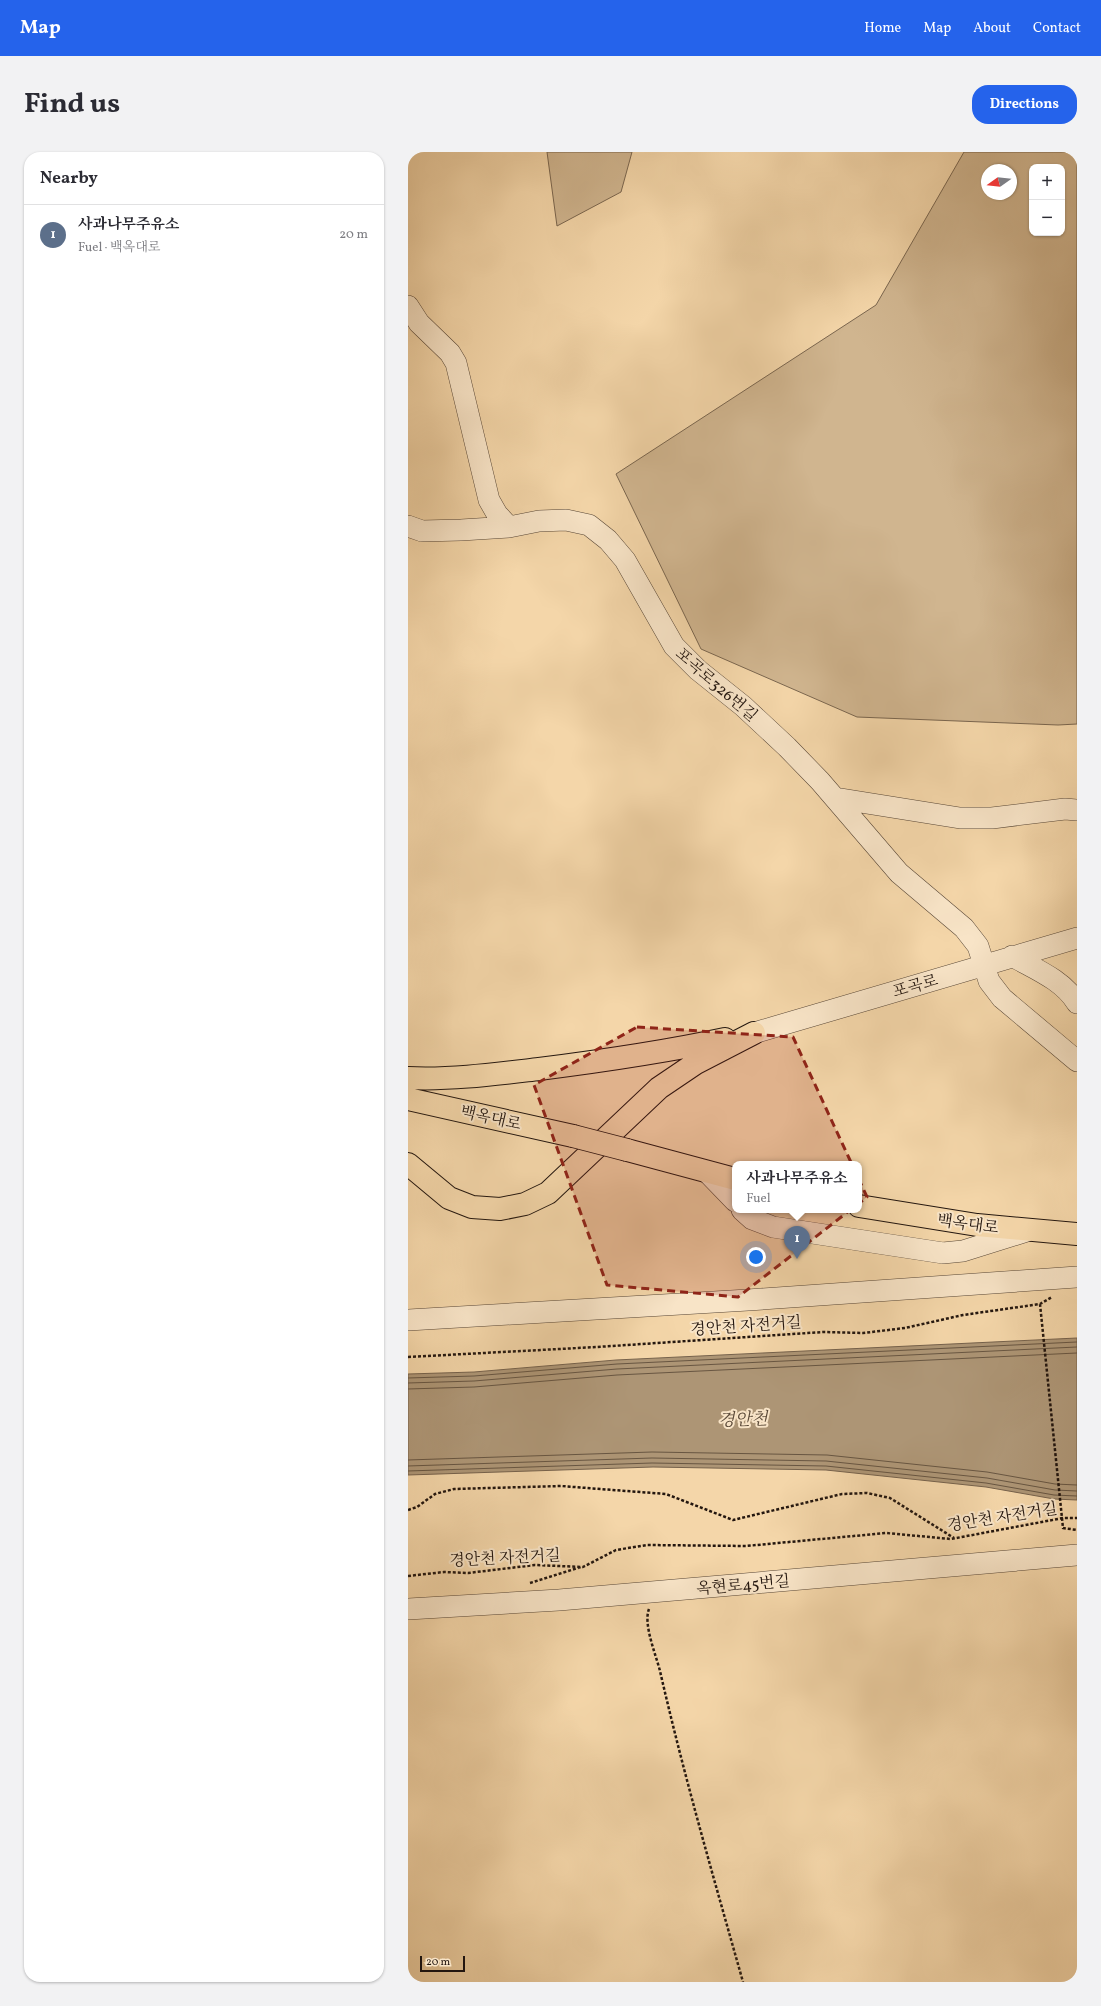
<!DOCTYPE html>
<html lang="en">
<head>
<meta charset="utf-8">
<style>
	:root { --surface:#fff; --page:#f2f2f3; --text:#2b2b33; --muted:#7c7c81; --line:#e1e1e2; --accent:#2563eb }
	body { margin:0; font-family:Vollkorn,"Noto Serif KR",serif; background:var(--page); color:var(--text) }
	.controls { position:absolute; right:12px; top:12px; display:grid; overflow:hidden; border-radius:8px; box-shadow:0 1px 3px #0004 }
	.controls button { width:36px; height:36px; display:grid; place-items:center; padding:0; border:0; border-bottom:1px solid var(--line); background:var(--surface); color:var(--text); font:20px sans-serif }
	.compass { position:absolute; left:573px; top:12px; width:36px; height:36px; border-radius:50%; background:var(--surface); box-shadow:0 1px 3px #0004; rotate:255deg }
	.scale { position:absolute; left:12px; bottom:10px; width:45px; box-sizing:border-box; padding-left:4px; border:2px solid #23160f; border-top:0; font-size:11px; line-height:14px; white-space:nowrap; color:#23160f; -webkit-text-stroke:3px #f8e4c7; paint-order:stroke }
	.you { position:absolute; left:348px; top:1105px; width:14px; height:14px; margin:-10px; border:3px solid #fff; border-radius:50%; background:#1a73e8; box-shadow:0 0 0 6px #1a73e833 }
	.badge { display:grid; place-items:center; width:26px; height:26px; border-radius:50%; background:var(--accent); color:#fff; font-size:13px; font-weight:700 }
	.pin { position:absolute; translate:-50% -33px; filter:drop-shadow(0 1px 2px #0008) }
	.pin::after { content:''; position:absolute; top:21px; width:14px; height:12px; background:inherit; clip-path:polygon(0 0,100% 0,50% 100%) }
	.popup { position:absolute; left:324px; top:1009px; width:130px; height:52px; box-sizing:border-box; display:grid; place-content:center; border-radius:8px; background:var(--surface); filter:drop-shadow(0 1px 3px #0005); font-size:13px; white-space:nowrap; color:var(--muted) }
	.popup b { font-size:15px; color:var(--text) }
	.popup::after { content:''; position:absolute; left:50%; top:100%; margin-left:-8px; border:8px solid transparent; border-top-color:var(--surface) }
	.list { margin:0; padding:0; list-style:none }
	h2 { display:flex; justify-content:space-between; align-items:center; height:52px; margin:0; padding:0 16px; font-size:17px }
	h2 small { font-size:13px; font-weight:400; color:var(--muted) }
	.list li { display:grid; grid-template-columns:26px 1fr auto; gap:12px; align-items:center; box-sizing:border-box; height:60px; padding:0 16px; border-top:1px solid var(--line) }
	.list b { display:block; font-size:15px; white-space:nowrap }
	.list p { margin:0; font-size:13px; white-space:nowrap; color:var(--muted) }
	.list em { font-size:13px; font-style:normal; color:var(--muted) }
	.map { position:relative; flex:none; width:669px; height:1830px; overflow:hidden; border-radius:16px }
	header { display:flex; align-items:center; gap:24px; box-sizing:border-box; height:56px; padding:0 20px; background:var(--accent); color:#fff }
	header strong { font-size:19px }
	nav { display:flex; gap:22px; margin-inline-start:auto; font-size:14px }
	.intro { display:flex; align-items:center; justify-content:space-between; box-sizing:border-box; height:96px; padding:0 24px }
	h1 { margin:0; font-size:28px }
	.button { padding:10px 18px; border-radius:16px; background:var(--accent); color:#fff; font-size:14px; font-weight:700 }
	main { display:flex; gap:24px; padding:0 24px }
	aside { flex:1; background:var(--surface); border-radius:16px; box-shadow:0 1px 3px #0004 }
	.map>svg:first-child { display:block }
	.green { fill:#d0b58f; stroke:#7a664f; fill-rule:evenodd }
	.water { fill:#ad9575; stroke:#76624c }
	.lines { fill:none; stroke-linecap:round; stroke-linejoin:round }
	.shore { stroke:#685642; stroke-width:1 }
	.minor-casing { stroke:#574636; stroke-width:22 }
	.major-casing { stroke:#23160f; stroke-width:24 }
	.path { stroke:#23160f; stroke-width:2.5; stroke-dasharray:3 2; stroke-linecap:butt }
	.minor { stroke:#f8e4c7; stroke-width:21 }
	.major { stroke:#f4d6a9; stroke-width:22 }
	.major-bridge-casing { stroke:#23160f; stroke-width:24; stroke-linecap:butt }
	.major-bridge { stroke:#f4d6a9; stroke-width:22 }
	.marked { fill:#8f2418; fill-opacity:0.2; stroke:#8f2418; stroke-width:3; stroke-dasharray:8 5; stroke-linejoin:round }
	.labels { text-anchor:middle; stroke-width:4; stroke-linejoin:round; paint-order:stroke }
	.street-label { font-size:16px; fill:#23160f; stroke:#f8e4c7 }
	.water-label { font-size:17px; font-style:italic; fill:#5a4938; stroke:#f8e4c7 }
</style>
</head>
<body>
<header>
<strong>Map</strong>
<nav><a>Home</a><a>Map</a><a>About</a><a>Contact</a></nav>
</header>
<div class="intro"><h1>Find us</h1><a class="button">Directions</a></div>
<main>
<aside>
<h2>Nearby<small></small></h2>
<ul class="list">
<li><span class="badge" style="background:#5c6f8a">1</span><div><b>사과나무주유소</b><p>Fuel · 백옥대로</p></div><em>20 m</em></li>
</ul>
</aside>
<div class="map">
<svg width="669" height="1830" viewBox="0 0 669 1830">
	<rect width="100%" height="100%" fill="#f4d6a9"/>
	<filter id="stains"><feTurbulence type="fractalNoise" baseFrequency=".005" numOctaves="4"/><feColorMatrix values="0 0 0 0 .2 0 0 0 0 .09 0 0 0 0 .02 0 0 0 .5 -.17"/></filter>
	<radialGradient id="worn" r=".72"><stop offset=".6" stop-color="#630" stop-opacity="0"/><stop offset="1" stop-color="#630" stop-opacity=".3"/></radialGradient>
	<!-- green -->
	<path class="green" d="M139,0H224L213,40L149,74Z
		M556,0H669V572L650,573L449,565L293,497L208,322L468,153ZM624,15H654V81H624ZM579,18H603V42H579Z"/>
	<!-- water -->
	<path class="water" d="M669,1186V1348L646,1347L578,1335L418,1318L245,1315L0,1323V1222L66,1220L208,1208Z"/>
	<g class="lines">
		<!-- shore -->
		<path class="shore" d="M0,1226L66,1224L209,1212L669,1190
			M0,1231L66,1229L209,1217L669,1195
			M0,1237L66,1235L209,1223L669,1201
			M0,1308L244,1300L419,1303L579,1320L647,1332L669,1333
			M0,1314L244,1306L418,1309L579,1326L647,1338L669,1339
			M0,1319L244,1311L418,1314L578,1331L646,1343L669,1344"/>
		<!-- minor casing -->
		<g class="minor-casing">
			<path id="minor" d="M0,154L11,171L42,201L48,211L81,348L89,362L101,375
				M0,374L14,379L53,378L101,375L131,369L158,368L181,373L200,388L217,408L266,494L290,518L335,554L379,595L412,629L491,721L556,776L570,794L581,829L594,846L669,909
				M427,646L552,666H584L657,657L669,658
				M604,804C627,817 655,828 669,851
				M346,881L669,786
				M299,1020L327,1049
				M334,1058L344,1067L365,1075L535,1101L555,1099L619,1079
				M0,1168L340,1148L669,1125
				M0,1457L151,1448L669,1403"/>
		</g>
		<!-- major casing -->
		<g class="major-casing">
			<path id="major" d="M0,926C43,928 88,922 131,917C194,909 256,900 317,887
				M0,947L165,984
				M219,998L327,1027
				M0,1012L41,1046L64,1055L92,1057L117,1052L140,1041L251,936L288,911L346,881
				M451,1054L569,1073L669,1082"/>
		</g>
		<!-- path -->
		<path class="path" d="M632,1152L655,1376L669,1378
			M0,1205L189,1195L415,1180L455,1181L497,1176L555,1163L632,1152L644,1145
			M0,1358L9,1355L27,1342L46,1337L153,1334L258,1342L325,1368L434,1342L459,1341L482,1346L546,1386
			M0,1424L36,1420L60,1421L127,1413L175,1415L208,1398L239,1393L338,1394L478,1381L543,1387L655,1366H669
			M122,1431L173,1415
			M241,1457C235,1472 248,1503 252,1519C276,1624 306,1727 335,1830"/>
		<!-- minor -->
		<use href="#minor" class="minor"/>
		<!-- major -->
		<use href="#major" class="major"/>
		<!-- major-bridge casing -->
		<g class="major-bridge-casing">
			<path id="major-bridge" d="M165,984L219,998"/>
		</g>
		<!-- major-bridge -->
		<use href="#major-bridge" class="major-bridge"/>
	</g>
	<!-- marked area -->
	<path class="marked" d="M229,875L385,885L459,1045L330,1145L199,1133L126,933Z"/>
	<g class="labels">
		<!-- street labels -->
		<g class="street-label">
			<text transform="translate(309 532) rotate(41)" y="6">포곡로326번길</text>
			<text transform="translate(507 833) rotate(-16)" y="6">포곡로</text>
			<text transform="translate(83 965) rotate(13)" y="6">백옥대로</text>
			<text transform="translate(560 1071) rotate(8)" y="6">백옥대로</text>
			<text transform="translate(338 1173) rotate(-4)" y="6">경안천 자전거길</text>
			<text transform="translate(594 1364) rotate(-9)" y="6">경안천 자전거길</text>
			<text transform="translate(97 1405) rotate(-3)" y="6">경안천 자전거길</text>
			<text transform="translate(335 1432) rotate(-5)" y="6">옥현로45번길</text>
		</g>
		<!-- water labels -->
		<g class="water-label">
			<text transform="translate(335 1267) rotate(-2)" y="6">경안천</text>
		</g>
	</g>
	<rect width="100%" height="100%" filter="url(#stains)"/>
	<rect width="100%" height="100%" fill="url(#worn)"/>
</svg>
<div class="controls">
<button>+</button>
<button>−</button>
</div>
<svg class="compass" viewBox="-18 -18 36 36"><path d="M0-13l5 13h-10z" fill="#e53935"/><path d="M0 13l5-13h-10z" fill="#7c7c81"/></svg>
<div class="scale">20 m</div>
<div class="you"></div>
<div class="pin badge" style="left:389px;top:1107px;background:#5c6f8a">1</div>
<div class="popup"><b>사과나무주유소</b>Fuel</div>
</div>
</main>
</body>
</html>
